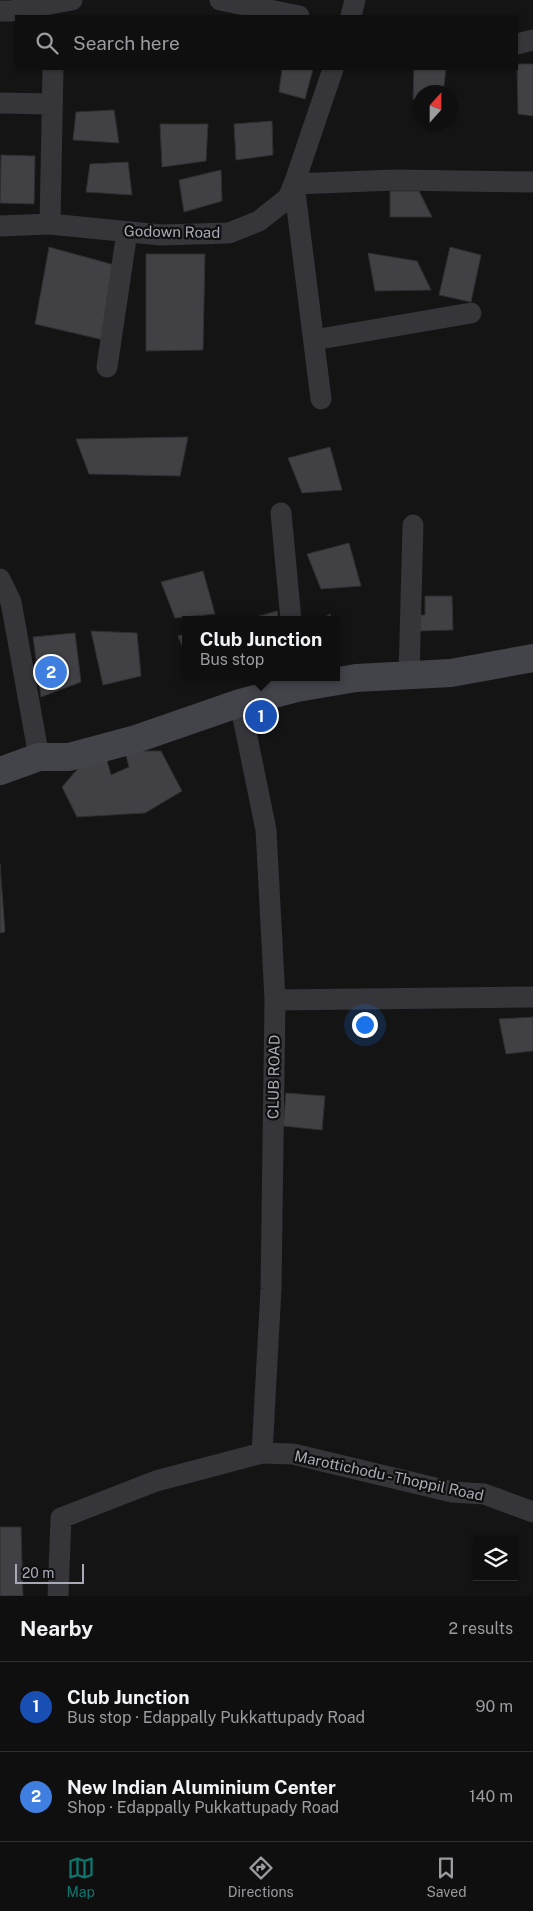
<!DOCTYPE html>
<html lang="en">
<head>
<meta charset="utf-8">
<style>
	:root { --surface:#0f0f10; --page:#1d1d1e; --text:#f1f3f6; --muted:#9b9c9f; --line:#2f2f30; --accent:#0f766e }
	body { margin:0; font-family:"Public Sans",sans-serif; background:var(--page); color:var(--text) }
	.controls { position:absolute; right:15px; bottom:15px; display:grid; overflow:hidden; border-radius:0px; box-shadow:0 1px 4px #0004 }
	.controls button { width:45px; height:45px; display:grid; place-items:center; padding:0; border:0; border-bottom:1px solid var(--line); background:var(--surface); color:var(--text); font:25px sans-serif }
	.compass { position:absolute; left:413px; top:85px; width:45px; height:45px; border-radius:50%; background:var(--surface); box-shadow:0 1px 4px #0004; rotate:21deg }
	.scale { position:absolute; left:15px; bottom:12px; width:69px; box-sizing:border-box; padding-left:5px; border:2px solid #a7a9b4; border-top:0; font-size:14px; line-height:18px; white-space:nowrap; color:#a7a9b4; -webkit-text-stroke:4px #0f0f10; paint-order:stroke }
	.you { position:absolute; left:364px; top:1024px; width:18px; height:18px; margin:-12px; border:4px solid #fff; border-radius:50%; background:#1a73e8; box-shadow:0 0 0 8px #1a73e833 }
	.badge { display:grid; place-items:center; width:32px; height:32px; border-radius:50%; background:var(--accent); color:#fff; font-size:16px; font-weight:700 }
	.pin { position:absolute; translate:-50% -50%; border:2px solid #fff; box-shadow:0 1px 5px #0006 }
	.popup { position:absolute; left:182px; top:616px; width:158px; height:65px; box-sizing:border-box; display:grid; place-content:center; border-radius:0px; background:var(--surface); filter:drop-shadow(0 1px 4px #0005); font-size:16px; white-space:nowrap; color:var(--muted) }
	.popup b { font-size:19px; color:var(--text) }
	.popup::after { content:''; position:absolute; left:50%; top:100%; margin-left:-10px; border:10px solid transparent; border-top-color:var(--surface) }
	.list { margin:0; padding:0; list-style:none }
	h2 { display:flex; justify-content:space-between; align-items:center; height:65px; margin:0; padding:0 20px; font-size:21px }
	h2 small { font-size:16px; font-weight:400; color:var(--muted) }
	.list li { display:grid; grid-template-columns:32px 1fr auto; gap:15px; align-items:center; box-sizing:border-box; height:90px; padding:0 20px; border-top:1px solid var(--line) }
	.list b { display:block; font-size:19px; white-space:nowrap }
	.list p { margin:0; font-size:16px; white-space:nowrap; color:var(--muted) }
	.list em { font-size:16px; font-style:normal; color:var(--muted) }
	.icon { flex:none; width:28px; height:28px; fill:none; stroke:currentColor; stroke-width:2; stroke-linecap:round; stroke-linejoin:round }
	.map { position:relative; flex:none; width:533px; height:1596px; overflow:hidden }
	.search { position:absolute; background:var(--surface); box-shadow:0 1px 4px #0004; left:15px; right:15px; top:15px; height:55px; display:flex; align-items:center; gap:12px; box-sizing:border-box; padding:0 18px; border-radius:0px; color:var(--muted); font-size:19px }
	.sheet { height:245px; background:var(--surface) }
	nav { display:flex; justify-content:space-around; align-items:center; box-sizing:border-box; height:70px; border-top:1px solid var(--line); background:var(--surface); font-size:14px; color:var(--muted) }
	nav a { display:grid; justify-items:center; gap:2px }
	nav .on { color:var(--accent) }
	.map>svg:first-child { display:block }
	.building { fill:#414145; stroke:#2f2e31 }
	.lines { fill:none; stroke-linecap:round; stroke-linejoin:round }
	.minor { stroke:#35353a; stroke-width:21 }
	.secondary { stroke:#43444a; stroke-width:28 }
	.labels { text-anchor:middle; stroke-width:4.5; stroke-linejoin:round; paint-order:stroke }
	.street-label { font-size:15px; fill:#a7a9b4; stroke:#0f0f10 }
</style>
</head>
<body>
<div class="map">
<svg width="533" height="1596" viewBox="0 0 533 1596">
	<rect width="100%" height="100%" fill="#141415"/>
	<!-- building -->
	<path class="building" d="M517,64H533V116L518,114Z
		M282,69H313L305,99L279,92Z
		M414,69H446L443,92H420V100L413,99Z
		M114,110L119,143L73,140L76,112Z
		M272,121L273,155L236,160L234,124Z
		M160,124H208L206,161L162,167Z
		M1,155L35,156L34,204L0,203Z
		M128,162L132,195L86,192L90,164Z
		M221,170L222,201L184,212L179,180Z
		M390,191H419L432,217H390Z
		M49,247L118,266L108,341L35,324Z
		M450,247L481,255L471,302L439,295Z
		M368,253L417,261L431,290L375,291Z
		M146,254H205L203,350L146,351Z
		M188,437L180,476L89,474L76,439Z
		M330,447L342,490L302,493L288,458Z
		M349,543L361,586L321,589L307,554Z
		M203,571L215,614L175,618L161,582Z
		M425,596H452L453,630L419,631V615H425Z
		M277,611L279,620H245Z
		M330,614L332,620H319Z
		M91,631L137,633L141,676L103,685Z
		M75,633L81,682L41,697L33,637Z
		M186,634V656L178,636Z
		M125,751H161L182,791L145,813L77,817L62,787L82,764L106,757L111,775L129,767Z
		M0,864L5,932L0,933Z
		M533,1017V1051L506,1054L499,1019Z
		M286,1093L325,1096L322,1130L283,1126Z
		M0,1527H21L23,1596H0Z"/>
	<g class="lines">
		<!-- minor -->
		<path class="minor" d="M220,0L299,16
			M0,11H11L72,0
			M351,16L355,0
			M517,44L533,40
			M0,103L51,104
			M50,224L53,69
			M0,226L50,224L161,235L229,233L259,221L288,198L294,184L333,69
			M314,340L471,313
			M107,367L127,232
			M321,399L294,184L395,180L533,182
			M281,513L291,620
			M0,579L11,602L39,757
			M409,676L413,525
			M240,703L266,830L275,1000L271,1289L262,1453
			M275,1000L533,997
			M58,1596L61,1518L156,1481L262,1453L293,1454L452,1492L484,1494L533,1512"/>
		<!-- secondary -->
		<path class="secondary" d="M0,771L39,757H69L136,739L240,703L297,688L356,678L451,673L533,658"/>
	</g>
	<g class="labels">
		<!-- street labels -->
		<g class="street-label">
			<text transform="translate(172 232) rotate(1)" y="5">Godown Road</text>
			<text transform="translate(274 1077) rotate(-89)" y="5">CLUB ROAD</text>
			<text transform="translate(389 1476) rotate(12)" y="5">Marottichodu - Thoppil Road</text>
		</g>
	</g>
</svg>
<div class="controls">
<button><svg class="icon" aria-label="layers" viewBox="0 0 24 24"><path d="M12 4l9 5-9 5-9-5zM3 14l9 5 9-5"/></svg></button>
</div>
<svg class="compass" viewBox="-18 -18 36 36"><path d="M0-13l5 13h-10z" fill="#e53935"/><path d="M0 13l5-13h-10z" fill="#9b9c9f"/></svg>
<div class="scale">20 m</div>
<div class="you"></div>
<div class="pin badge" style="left:261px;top:716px;background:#1a4fb4">1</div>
<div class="popup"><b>Club Junction</b>Bus stop</div>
<div class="pin badge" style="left:51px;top:672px;background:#3f7fe0">2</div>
<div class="search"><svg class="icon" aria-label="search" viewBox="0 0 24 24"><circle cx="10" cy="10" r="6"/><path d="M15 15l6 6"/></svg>Search here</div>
</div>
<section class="sheet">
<h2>Nearby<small>2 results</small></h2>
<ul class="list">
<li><span class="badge" style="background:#1a4fb4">1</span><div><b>Club Junction</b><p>Bus stop · Edappally Pukkattupady Road</p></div><em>90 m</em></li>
<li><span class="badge" style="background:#3f7fe0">2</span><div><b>New Indian Aluminium Center</b><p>Shop · Edappally Pukkattupady Road</p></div><em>140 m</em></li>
</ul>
</section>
<nav>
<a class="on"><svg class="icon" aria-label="map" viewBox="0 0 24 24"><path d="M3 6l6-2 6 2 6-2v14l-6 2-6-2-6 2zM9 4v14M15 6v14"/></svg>Map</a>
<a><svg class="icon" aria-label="directions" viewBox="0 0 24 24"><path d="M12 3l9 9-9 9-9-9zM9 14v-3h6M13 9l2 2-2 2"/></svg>Directions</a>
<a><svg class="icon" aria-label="saved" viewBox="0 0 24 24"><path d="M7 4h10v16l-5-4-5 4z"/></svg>Saved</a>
</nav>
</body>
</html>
